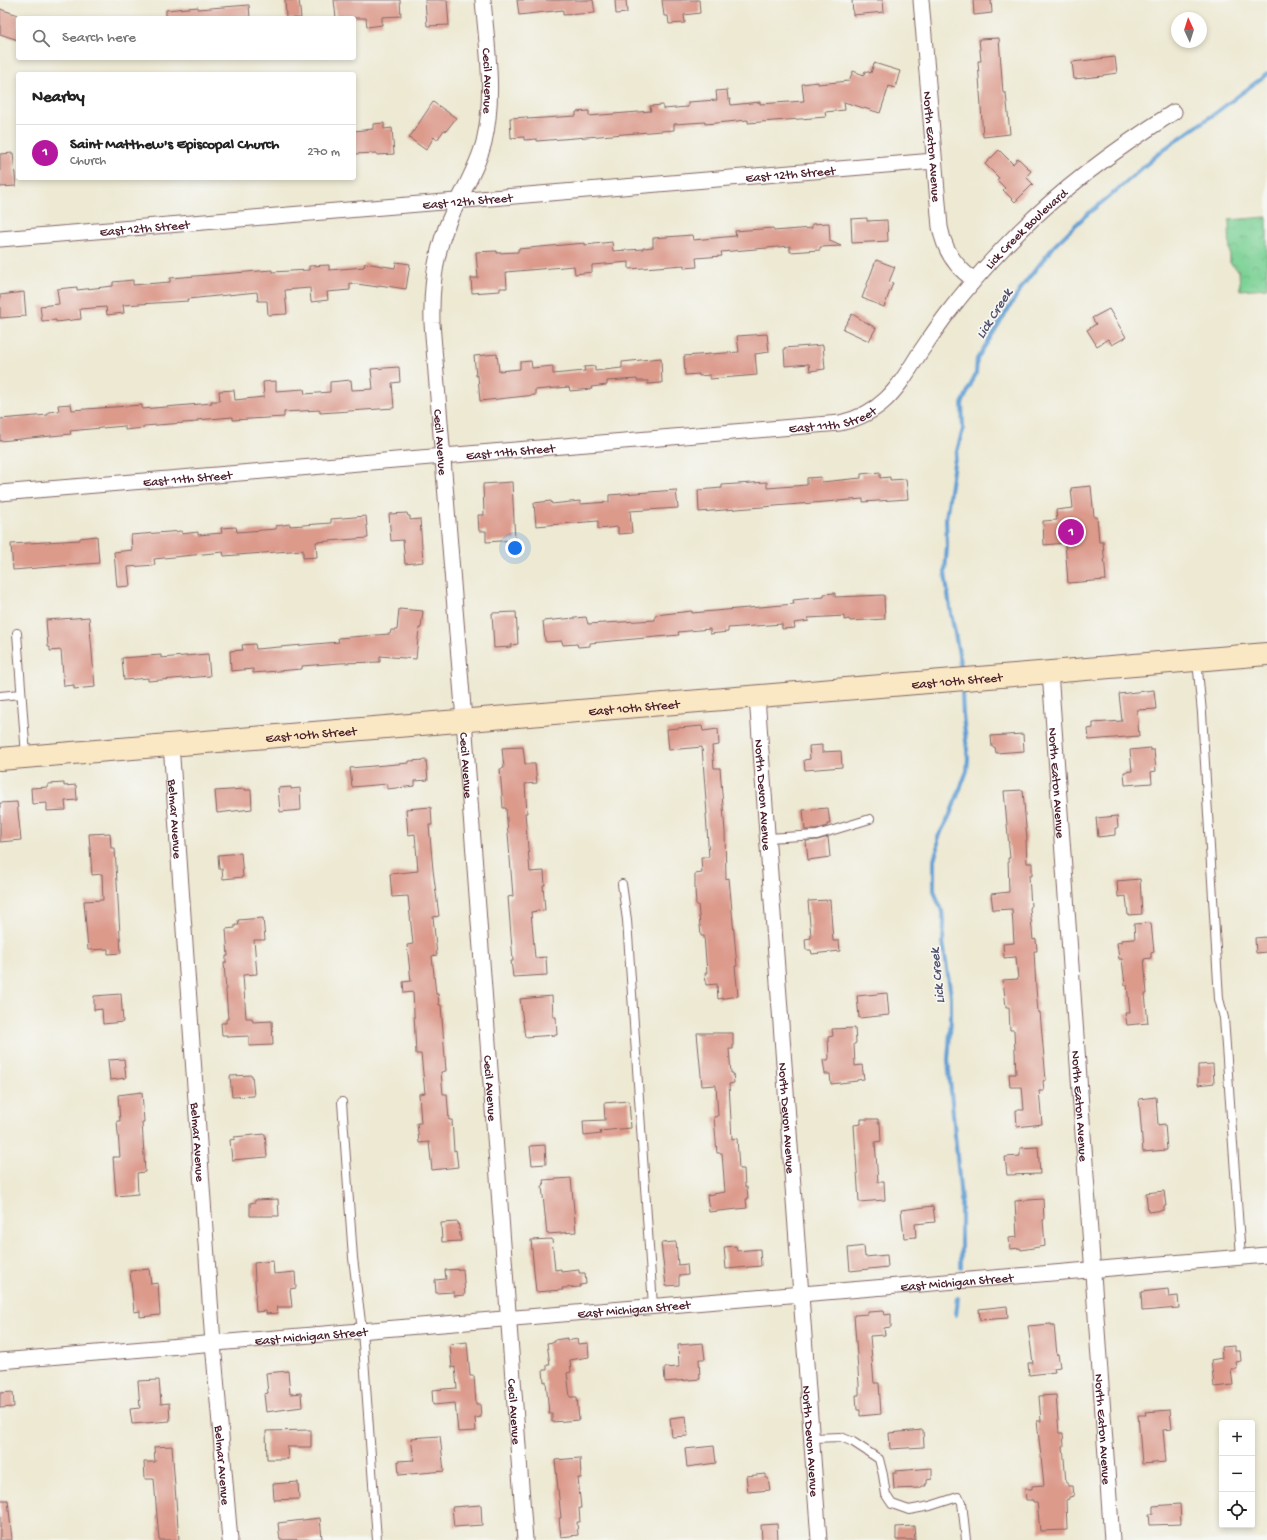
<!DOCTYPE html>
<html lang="en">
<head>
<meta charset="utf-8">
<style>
	:root { --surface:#fff; --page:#f2f2f2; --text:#222; --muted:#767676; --line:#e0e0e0; --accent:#b5179e }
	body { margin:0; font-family:"Gochi Hand",sans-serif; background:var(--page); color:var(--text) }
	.controls { position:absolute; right:12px; bottom:12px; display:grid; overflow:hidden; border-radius:4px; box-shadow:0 2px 6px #0003 }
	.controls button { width:36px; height:36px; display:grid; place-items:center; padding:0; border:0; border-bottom:1px solid var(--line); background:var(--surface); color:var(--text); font:20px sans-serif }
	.compass { position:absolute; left:1171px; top:12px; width:36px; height:36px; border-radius:50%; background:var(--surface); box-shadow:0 2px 6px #0003; rotate:356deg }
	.you { position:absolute; left:515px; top:548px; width:14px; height:14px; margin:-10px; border:3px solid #fff; border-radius:50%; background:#1a73e8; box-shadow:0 0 0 6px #1a73e833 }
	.badge { display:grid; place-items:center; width:26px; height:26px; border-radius:50%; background:var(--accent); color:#fff; font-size:13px; font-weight:700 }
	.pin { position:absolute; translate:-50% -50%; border:2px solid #fff; box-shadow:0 1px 4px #0006 }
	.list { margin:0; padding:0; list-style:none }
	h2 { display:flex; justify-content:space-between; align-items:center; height:52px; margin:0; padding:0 16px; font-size:17px }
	h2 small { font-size:13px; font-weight:400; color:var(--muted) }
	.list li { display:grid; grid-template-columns:26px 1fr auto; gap:12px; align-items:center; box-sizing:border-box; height:56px; padding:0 16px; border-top:1px solid var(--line) }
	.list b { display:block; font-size:15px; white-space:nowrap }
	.list p { margin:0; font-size:13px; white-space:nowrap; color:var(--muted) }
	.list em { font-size:13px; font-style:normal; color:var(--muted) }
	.icon { flex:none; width:22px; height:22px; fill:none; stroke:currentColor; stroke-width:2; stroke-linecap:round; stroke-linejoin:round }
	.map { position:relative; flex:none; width:1267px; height:1540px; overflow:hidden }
	.search { position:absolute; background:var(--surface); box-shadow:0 2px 6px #0003; left:16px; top:16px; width:340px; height:44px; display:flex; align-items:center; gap:10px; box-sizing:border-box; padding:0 14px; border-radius:4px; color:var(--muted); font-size:15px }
	.panel { position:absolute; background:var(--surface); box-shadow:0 2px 6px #0003; left:16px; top:72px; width:340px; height:108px; border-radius:4px }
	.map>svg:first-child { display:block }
	.park { fill:url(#park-crowns); stroke:#647860 }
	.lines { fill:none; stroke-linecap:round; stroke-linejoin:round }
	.stream { stroke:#619fd3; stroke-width:4 }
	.building { fill:#dc9a8b }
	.service-casing { stroke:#836666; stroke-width:10 }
	.minor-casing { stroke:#836666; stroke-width:17 }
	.secondary-casing { stroke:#836666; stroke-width:24 }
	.service { stroke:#fff; stroke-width:8 }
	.minor { stroke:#fff; stroke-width:15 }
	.secondary { stroke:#fae7c3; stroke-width:22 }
	.labels { text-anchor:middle; stroke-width:3.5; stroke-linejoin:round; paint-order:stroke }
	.street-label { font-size:13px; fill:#4a1f2b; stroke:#f6f6f2 }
	.water-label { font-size:14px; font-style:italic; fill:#53526e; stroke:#f6f6f2 }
</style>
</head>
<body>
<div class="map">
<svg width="1267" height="1540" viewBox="0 0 1267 1540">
	<defs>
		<pattern id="park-crowns" width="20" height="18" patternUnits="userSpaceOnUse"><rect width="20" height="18" fill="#7dd296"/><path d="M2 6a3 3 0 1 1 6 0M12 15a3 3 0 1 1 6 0" fill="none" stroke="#6eb481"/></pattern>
	</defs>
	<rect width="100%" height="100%" fill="#f6f6f2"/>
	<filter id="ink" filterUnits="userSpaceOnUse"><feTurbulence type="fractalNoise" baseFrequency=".025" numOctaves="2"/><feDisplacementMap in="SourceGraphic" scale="8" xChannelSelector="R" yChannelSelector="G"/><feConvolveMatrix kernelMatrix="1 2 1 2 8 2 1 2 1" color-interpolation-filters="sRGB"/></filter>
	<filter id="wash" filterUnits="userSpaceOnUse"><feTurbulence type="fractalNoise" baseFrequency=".012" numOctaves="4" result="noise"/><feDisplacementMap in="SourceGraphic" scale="16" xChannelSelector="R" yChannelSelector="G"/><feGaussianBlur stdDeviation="0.9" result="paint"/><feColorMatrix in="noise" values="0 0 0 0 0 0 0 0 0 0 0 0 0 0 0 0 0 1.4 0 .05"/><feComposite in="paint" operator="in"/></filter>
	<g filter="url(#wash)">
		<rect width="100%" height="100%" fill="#ede9d3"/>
		<!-- park -->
		<path class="park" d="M1267,217V288L1240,290L1239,271L1230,263L1229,220Z"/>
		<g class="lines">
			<!-- stream -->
			<path class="stream" d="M960,669L959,654L950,608L945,573L947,546L946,519L954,463L963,429L962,404L976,373L977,359L1024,284L1055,245L1084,217L1117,190L1164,149L1213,115L1267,74
				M961,1267V1199L948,1060L951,1019V996L943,942L944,921L941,908L938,902L934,890V859L938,848V837L949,817L967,771L968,758L963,716L962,691
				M956,1315L958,1298"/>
		</g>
		<g id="blocks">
			<!-- building -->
			<path class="building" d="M285,0H299L301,18H286Z
				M334,0H400L401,16L382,17V25L367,27L366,18H336Z
				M425,0H447L449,25L427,26Z
				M517,0H593L595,13L563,15V10L519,15Z
				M615,0H626L627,13L616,14Z
				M662,0H699L700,13L684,15L685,23L669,24L668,16H664Z
				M852,0H883L884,12L853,15Z
				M973,0H991L992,13L974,15Z
				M249,5L250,18H166V10L198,7V9Z
				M0,9L18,15V40L0,34Z
				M999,38L1003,93H1006L1010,134L983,137L978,61H981L979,39Z
				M1115,57L1117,73L1103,75V76L1074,79L1072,62Z
				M874,63L900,71L895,88L889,86L880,113L844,102L845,110L825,112L826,117L748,123V120L705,124V122L674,124V130L537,141V139L524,140V137L511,138L510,118L527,117V119L576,116V112L589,111V116L651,111L650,106L663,105V109L688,107V102L717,100L716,91L727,90L728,99H730L731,105L760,102V104L804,101L802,84L818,82V84L849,81L853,71L864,75L865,71L871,73Z
				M433,102L456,118L446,131L444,130L437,140L434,137L426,150L409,138Z
				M384,123V129L392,128L394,154L377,155V153L354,154V131L373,129V124Z
				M999,150L1013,164L1018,158L1031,171L1026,177L1033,184L1015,202L1003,190L1005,188L997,180L999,178L985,164Z
				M13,153L16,186L0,187V154Z
				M867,218V221L887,220L888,241L852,243L851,219Z
				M829,223L830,241L841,246L820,247V250L790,252V246L721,252L722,256L696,258L697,267L684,268V265L629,269V262L592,265V272L575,274L574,266L506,272L507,288H500V291L472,293L471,278H478L476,252L497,251V253L518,252V249L585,243V245L612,242L613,251L643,249V248L653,247V238L692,235L693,240L736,236L735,231L773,228L774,231L812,228V224Z
				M876,260L895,267L889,282L893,283L884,307L862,298Z
				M396,262L410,264L406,289L379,285L378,287L350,283V290L327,292L328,300L311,302L310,288L285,290L287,314L268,315L267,301H258L257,292L188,299V301L123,305L124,313L107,315L106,307L80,309L81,319L56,322V320L42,321L40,306L59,304L57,289L77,287V290L113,286V282L133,280V285L170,282V278L272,270V272L309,270V266L329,265V270L364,267L365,263L395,268Z
				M24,292L26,316L0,318V295Z
				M1109,309L1126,337L1112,345L1108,339L1097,346L1087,330L1096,324L1092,318Z
				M852,314L876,328L869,341L843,329Z
				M767,334L769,352L755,354L757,375L710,379V375L699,376V374L685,375L684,356L739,352L737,336Z
				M823,345L825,369L810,371L809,364L785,366L784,348Z
				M497,354L499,371L520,369V362L531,361L532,368L553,366V374L585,371L584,367L595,366V371L622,368V362L661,358L662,383L648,384V381H637V379L607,381V385L591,387L592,389L570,391L569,387L535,390V395L480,401L478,376H476L474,356Z
				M399,367L400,382L392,383L394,408L320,413V410L284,412V417L233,420V417L197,420V422L144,426V428L125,430V426L90,429L70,431L71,434L0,441V419L48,415V412L59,411L58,405L71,404L72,410L142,405V409L212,403L211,401H220L219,391L234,390L235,400L264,397L263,382L276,381V391L304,389L305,394L330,392V382L351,380L352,390L373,389L371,369Z
				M880,472V478L890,477V480L906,479L908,499L863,502V499L699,512L698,490L722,488V485L767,482V488L807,485V478L821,477L822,482L861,478V474Z
				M512,482L515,540L486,542V531H479L478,515H484L483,484Z
				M1091,486L1094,517H1097L1099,542H1103L1106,580L1068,583L1065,543L1044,545L1043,521L1057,520L1056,510L1073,508L1071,488Z
				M676,490L678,508L630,511L632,533L618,534V527L598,529V521L536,526L534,503L551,501L552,504L580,501V504L609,502V495Z
				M407,513L408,516H410V520L420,519L423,562L405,564L403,540L391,541L389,514Z
				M366,516L368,538L316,542L317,557L303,558V550L224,556L223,552L154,559L155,565L128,567L130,586L117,587L114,552L132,550L131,535L182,531V534L198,532V535L222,533L221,528L236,527L237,532L276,529V526L290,524V526L331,523V519Z
				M97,536L99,563L13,570L11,544L80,540V538Z
				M835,593V597L884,595L885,619L850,621L849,619L844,620V616L808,618L809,621L794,623L795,628L782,629V624L728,628V632L710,634V629L678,632L679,635L590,643V646L578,647L577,644L563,645L562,641L546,642L545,640L543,621L586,617L588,624L655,620V615L692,611V613L794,604L793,600L824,597V594Z
				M399,609L423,611L421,628H419L416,659L380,656V662L340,663L302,666V669L253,673V669L231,671L230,651L243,650L242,645L255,644L256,649L339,642L338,638L390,634L391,630H397Z
				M516,612L518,644L511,645V647L494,648L492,613Z
				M89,617L95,687L74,689V685L64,686L61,650L50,651V647H48L46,620Z
				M208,654L210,676L148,681V678L124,680L122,658L161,655V658Z
				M1154,690L1156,709L1137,710L1139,736L1089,740L1088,729L1093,728V723L1122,721L1119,694Z
				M702,726L703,731L718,729L719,745L712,746L714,768H720L725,832L726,879L729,878L737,966H735L738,996L718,999L717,984L706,985L705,973H707L704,936H701L698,905H696L695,889V874L702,873L701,857H709L706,814H707L702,747L669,750L667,729Z
				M1023,734L1024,751L996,753L995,747H992L991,736Z
				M822,745V752L841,751L842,767L805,770L804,760L810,759L809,746Z
				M523,747L525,764H535L537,783L525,784L527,813H525L530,872L544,871L545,885H543L545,910L531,912L535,958L546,957L547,975L513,977L511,961H513L508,897L513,896L506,808H503L500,769L504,768L502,748Z
				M1150,748V750H1154L1156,771L1151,772L1152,783L1125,785L1124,772L1132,771L1130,750Z
				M426,760L428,780L415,781V786L387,789V784L352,787L350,768L409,763V761Z
				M64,783V786L76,785L77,800L65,801L66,810L47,811V803L32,804L31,788L48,787V784Z
				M291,787V789L300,788L301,810L280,812L278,788Z
				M245,789V790H251L252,809L217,813L215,791Z
				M1023,790L1027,840H1026L1027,863H1032V876H1029L1031,907L1030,908L1033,940L1036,939L1037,951H1034L1036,988L1038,1012H1040L1046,1080L1043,1081L1044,1091H1039L1042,1124L1017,1127L1016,1110H1024L1022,1087H1010L1009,1074H1016L1014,1030H1010L1009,1007H1006L1003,980L1018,979L1016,957L1004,958L1003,944L1014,943L1012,909L993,910L991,894L1009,892L1008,858H1010L1004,791Z
				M17,802L21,840L0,842V803Z
				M431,807L432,825H429L433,870L439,916L433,917L437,955L432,956L436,994H438L439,1005H441L446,1071L441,1072L443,1094H447L449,1120H452L454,1151L456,1150L458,1167L432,1170L429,1142L419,1143L417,1123H421L419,1094L425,1093L421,1054H416L413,992L404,993L403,982L411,981L407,945L413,944L408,896L392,897L390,874L418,871L415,834L408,835L406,809Z
				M828,808L830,824H827V826L816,830H805L803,810Z
				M1117,816L1118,828H1115V835L1098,837L1096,818Z
				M110,833L111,848H115L121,953L108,954V949L88,950L84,901L103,900L102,874L92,875L89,834Z
				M828,837L830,857L808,860L806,841L818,840Z
				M241,853L243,877L223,879L222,869H219L218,855Z
				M1140,879L1142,914L1128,915L1126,896L1118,897L1117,881Z
				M830,900L833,941H839L840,951L812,954L811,950H806L805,939L811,938V936L808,901Z
				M263,918L265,940H254L257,974L243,975L246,1018H252L253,1022L272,1021L273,1045L249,1046V1036L227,1037V1035H222L221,1023H226V1019H228L224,963H226V956H228L226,929L235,928V925H239L238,920Z
				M1151,923L1154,952L1151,953V958L1144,959L1147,994H1145L1148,1023L1127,1025L1125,1013H1130L1127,985H1125L1122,959H1119L1117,943L1121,942V940L1135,939L1134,924Z
				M1267,937V952L1256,953L1255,938Z
				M887,993L889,1015L859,1018L857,996Z
				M121,994L123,1022L103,1024L102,1009L94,1010V996Z
				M552,996L553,1017H556L557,1035L525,1037L520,999Z
				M855,1028L856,1043L854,1044L855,1066L862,1065L864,1079L857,1080V1081L831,1084L830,1074H825L823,1060H828L829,1058L828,1037L833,1036L832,1029Z
				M697,1033H733V1049H729L731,1073H733L734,1083L729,1084L732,1139L737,1138L739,1169H744L745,1187H747L748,1199H746L747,1208L709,1212L707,1195L725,1192L722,1153H717L714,1117L718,1116L716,1085L702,1086Z
				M124,1059L126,1078L110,1080L108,1060Z
				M1213,1064L1214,1083L1198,1085V1065Z
				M252,1075L254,1096L232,1097L230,1076Z
				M142,1092L144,1122H142L145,1172L137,1173L138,1194L116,1196L113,1157H120L117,1121H120L118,1095Z
				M1156,1097L1158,1125L1165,1124L1167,1150L1143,1152L1139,1099Z
				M629,1101L631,1128L600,1131L601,1134L584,1136L583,1121L605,1120L604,1103Z
				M861,1119H878V1123H880L881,1141L875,1142L878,1182H884L885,1200L859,1202L854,1125L861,1124Z
				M265,1134L267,1157L232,1160L230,1140L235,1139L234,1137Z
				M545,1145L546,1164L532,1165L530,1146Z
				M1038,1147L1040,1174L1007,1175L1005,1157L1020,1156V1148Z
				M571,1178L576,1232L547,1234L542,1186H544L543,1180Z
				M1164,1191L1166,1206H1164V1210L1148,1212L1146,1193Z
				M278,1199L279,1216H250V1203L255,1202V1200Z
				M1043,1199L1044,1220H1043L1045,1246L1021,1250L1020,1248L1010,1249L1009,1238L1017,1237L1015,1201Z
				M933,1206L935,1222L915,1224L916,1237L904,1238L901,1210Z
				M458,1222L461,1241L442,1242L441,1223Z
				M552,1239L555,1270L561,1269V1272L579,1270V1273H585L586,1284L580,1285V1287L562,1288L563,1290L536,1292L531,1240Z
				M676,1242L678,1265L687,1264L688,1275L679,1276V1285L666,1286L661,1243Z
				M736,1246L737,1251L760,1249L761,1266L726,1269L724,1247Z
				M864,1246L865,1257L887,1255L888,1267L850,1271L848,1248Z
				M273,1261L274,1274L295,1272L296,1288L290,1289L292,1307H277L278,1313L266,1314V1311L256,1312L255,1296H256L254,1263Z
				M149,1269L151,1284L158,1283L160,1315L140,1317V1311L134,1312L130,1271Z
				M463,1269L465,1295L454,1296V1292L436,1293L435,1280L446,1279L445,1270Z
				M1168,1289L1169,1297L1178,1296L1179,1308L1142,1311L1141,1292Z
				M1007,1306L1008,1318L980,1320L979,1309Z
				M884,1311L885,1315L891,1314V1327L884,1328L885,1335L870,1336L874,1383H879L881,1414L860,1416V1410H857L856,1395H859V1384L854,1315L868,1314V1312Z
				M1051,1324V1325H1054L1057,1355L1058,1354L1060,1367L1054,1368L1055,1372L1029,1375L1028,1363H1033L1028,1326Z
				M567,1338V1341L577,1339L578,1344L588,1343L589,1357L570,1360L571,1372L567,1373L570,1397H577L579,1420L552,1422V1414H549L546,1381L544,1382L543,1370H547V1365H550L547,1343L555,1342V1340Z
				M467,1342L470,1376H474L476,1404H480L481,1417L475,1418L476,1431L458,1432L455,1403L433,1405L432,1390L457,1388L455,1367L452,1368L450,1344Z
				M703,1343L705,1359H699L700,1379L665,1382L664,1368L679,1367L678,1345Z
				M1235,1346V1351H1240L1241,1361L1236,1362L1237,1369H1231L1233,1385L1214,1387L1211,1360L1222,1358L1221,1347Z
				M288,1371L290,1394L301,1393L302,1407L266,1412L264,1394L268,1393L266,1373Z
				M159,1380L161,1404L169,1403L170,1421L132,1424L130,1409L140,1408L138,1381Z
				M13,1392L14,1407L0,1408V1393Z
				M1056,1395L1059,1433H1063L1064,1446H1063L1066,1483H1068V1486H1073L1074,1496L1069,1497V1499L1066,1500L1067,1530L1040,1531L1037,1502H1033V1500H1026L1025,1489H1032V1486L1044,1485L1037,1421H1041L1039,1396Z
				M1170,1410L1172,1429L1163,1430L1166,1462L1142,1464L1138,1415H1146L1145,1412Z
				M686,1416L688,1436L672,1437L670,1418Z
				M311,1430V1447H287L288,1459H267L266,1431Z
				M923,1430L924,1447L890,1449L889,1433Z
				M440,1436L444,1471L399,1475L398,1461L414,1460L411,1438Z
				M172,1446L179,1540H159L154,1479H145L144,1462H155L154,1447Z
				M714,1446L716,1463L687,1467L685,1449Z
				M580,1458L581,1478H578L581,1508H579L580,1522H577L578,1535L561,1537L559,1518H561L555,1460Z
				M932,1468V1479L927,1480V1484H925L926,1486H921V1488L894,1489L893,1473H897L896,1471Z
				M766,1474V1478H768L770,1490L748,1492L746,1476Z
				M298,1482L299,1499L274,1500L273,1484Z
				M0,1500H8L12,1540H0Z
				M1180,1504L1181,1524L1150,1525L1149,1514H1153V1506Z
				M481,1505L482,1525L454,1527L452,1507Z
				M320,1518L322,1539L280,1540L278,1523Z
				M777,1524L778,1540H762L761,1525Z
				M914,1526L915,1540H896V1527Z"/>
		</g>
	</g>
	<g filter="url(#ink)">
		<use href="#blocks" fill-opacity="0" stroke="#836666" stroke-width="1"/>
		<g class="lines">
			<!-- service casing -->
			<g class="service-casing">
				<path id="service" d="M17,633L26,756
					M1197,660L1202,713L1219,999L1224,1018L1241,1257
					M0,696L21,694
					M768,838L817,835L870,819
					M622,884L627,920L653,1306
					M342,1102L353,1258L362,1330L377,1540
					M812,1438L841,1437L853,1442L879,1459L883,1475L886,1495L892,1504L909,1510L930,1506L958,1497L962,1502L966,1540"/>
			</g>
			<!-- minor casing -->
			<g class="minor-casing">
				<g id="minor">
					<path id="s1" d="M483,0C487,47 495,95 484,142C477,169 462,192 451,216C435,250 431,287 432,323L464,720L525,1540"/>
					<path id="s2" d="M921,0L940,227C944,249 955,267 974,280"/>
					<path id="s3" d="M0,239L934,161"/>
					<path id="s4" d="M0,493L840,423C883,413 897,389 919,354C928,341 937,327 947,314C969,285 993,258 1019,232C1065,186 1119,147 1174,112"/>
					<path id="s5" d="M1050,672L1112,1540"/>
					<path id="s6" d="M757,697L819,1540"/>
					<path id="s7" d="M171,744L213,1343L230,1540"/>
					<path id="s8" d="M0,1361L1267,1255"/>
				</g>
			</g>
			<!-- secondary casing -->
			<g class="secondary-casing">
				<g id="secondary">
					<path id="s9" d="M0,759L1267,654"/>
				</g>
			</g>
			<!-- service -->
			<use href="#service" class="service"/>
			<!-- minor -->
			<use href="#minor" class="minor"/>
			<!-- secondary -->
			<use href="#secondary" class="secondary"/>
		</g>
	</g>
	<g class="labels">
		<!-- street labels -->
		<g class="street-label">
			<text dy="5" stroke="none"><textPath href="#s1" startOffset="81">Cecil Avenue</textPath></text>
			<text dy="5" stroke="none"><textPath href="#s2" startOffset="147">North Eaton Avenue</textPath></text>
			<text dy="5" stroke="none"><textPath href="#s3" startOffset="793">East 12th Street</textPath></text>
			<text dy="5" stroke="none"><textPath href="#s3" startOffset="469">East 12th Street</textPath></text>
			<text dy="5" stroke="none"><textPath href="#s3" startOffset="145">East 12th Street</textPath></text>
			<text dy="5" stroke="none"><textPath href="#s4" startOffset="1117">Lick Creek Boulevard</textPath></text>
			<text dy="5" stroke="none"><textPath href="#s4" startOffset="836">East 11th Street</textPath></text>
			<text dy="5" stroke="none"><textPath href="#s1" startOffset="453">Cecil Avenue</textPath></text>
			<text dy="5" stroke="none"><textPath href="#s4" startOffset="512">East 11th Street</textPath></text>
			<text dy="5" stroke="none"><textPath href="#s4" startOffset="188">East 11th Street</textPath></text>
			<text dy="5" stroke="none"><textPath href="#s9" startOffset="960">East 10th Street</textPath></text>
			<text dy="5" stroke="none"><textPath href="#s9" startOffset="636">East 10th Street</textPath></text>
			<text dy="5" stroke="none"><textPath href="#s9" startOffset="312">East 10th Street</textPath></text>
			<text dy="5" stroke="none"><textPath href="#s1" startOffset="777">Cecil Avenue</textPath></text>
			<text dy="5" stroke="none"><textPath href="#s5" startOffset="111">North Eaton Avenue</textPath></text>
			<text dy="5" stroke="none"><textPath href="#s6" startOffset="98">North Devon Avenue</textPath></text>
			<text dy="5" stroke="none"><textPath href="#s7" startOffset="75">Belmar Avenue</textPath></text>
			<text dy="5" stroke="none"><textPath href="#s1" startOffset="1101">Cecil Avenue</textPath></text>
			<text dy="5" stroke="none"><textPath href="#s5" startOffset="435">North Eaton Avenue</textPath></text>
			<text dy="5" stroke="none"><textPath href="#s6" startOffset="422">North Devon Avenue</textPath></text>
			<text dy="5" stroke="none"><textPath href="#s7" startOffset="399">Belmar Avenue</textPath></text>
			<text dy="5" stroke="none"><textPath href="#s8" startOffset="960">East Michigan Street</textPath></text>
			<text dy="5" stroke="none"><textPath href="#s8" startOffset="636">East Michigan Street</textPath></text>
			<text dy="5" stroke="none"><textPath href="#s8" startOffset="312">East Michigan Street</textPath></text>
			<text dy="5" stroke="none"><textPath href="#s1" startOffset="1425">Cecil Avenue</textPath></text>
			<text dy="5" stroke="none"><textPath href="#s5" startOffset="759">North Eaton Avenue</textPath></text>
			<text dy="5" stroke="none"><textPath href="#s6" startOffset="746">North Devon Avenue</textPath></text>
			<text dy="5" stroke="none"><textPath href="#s7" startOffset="723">Belmar Avenue</textPath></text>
		</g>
		<!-- water labels -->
		<g class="water-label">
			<text transform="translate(993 313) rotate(-58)" y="5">Lick Creek</text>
			<text transform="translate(936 976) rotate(-96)" y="5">Lick Creek</text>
		</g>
	</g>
</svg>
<div class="controls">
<button>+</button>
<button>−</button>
<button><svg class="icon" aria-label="locate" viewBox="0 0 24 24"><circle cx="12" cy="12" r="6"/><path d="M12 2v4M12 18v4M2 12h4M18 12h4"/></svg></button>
</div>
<svg class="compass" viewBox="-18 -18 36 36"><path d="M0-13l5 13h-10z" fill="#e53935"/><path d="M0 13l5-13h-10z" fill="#767676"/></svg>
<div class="you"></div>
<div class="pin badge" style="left:1071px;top:532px">1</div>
<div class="search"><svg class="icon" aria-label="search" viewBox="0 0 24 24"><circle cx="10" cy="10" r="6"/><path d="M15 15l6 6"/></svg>Search here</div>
<section class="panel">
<h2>Nearby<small></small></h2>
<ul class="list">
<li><span class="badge">1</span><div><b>Saint Matthew's Episcopal Church</b><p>Church</p></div><em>270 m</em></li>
</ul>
</section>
</div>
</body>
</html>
